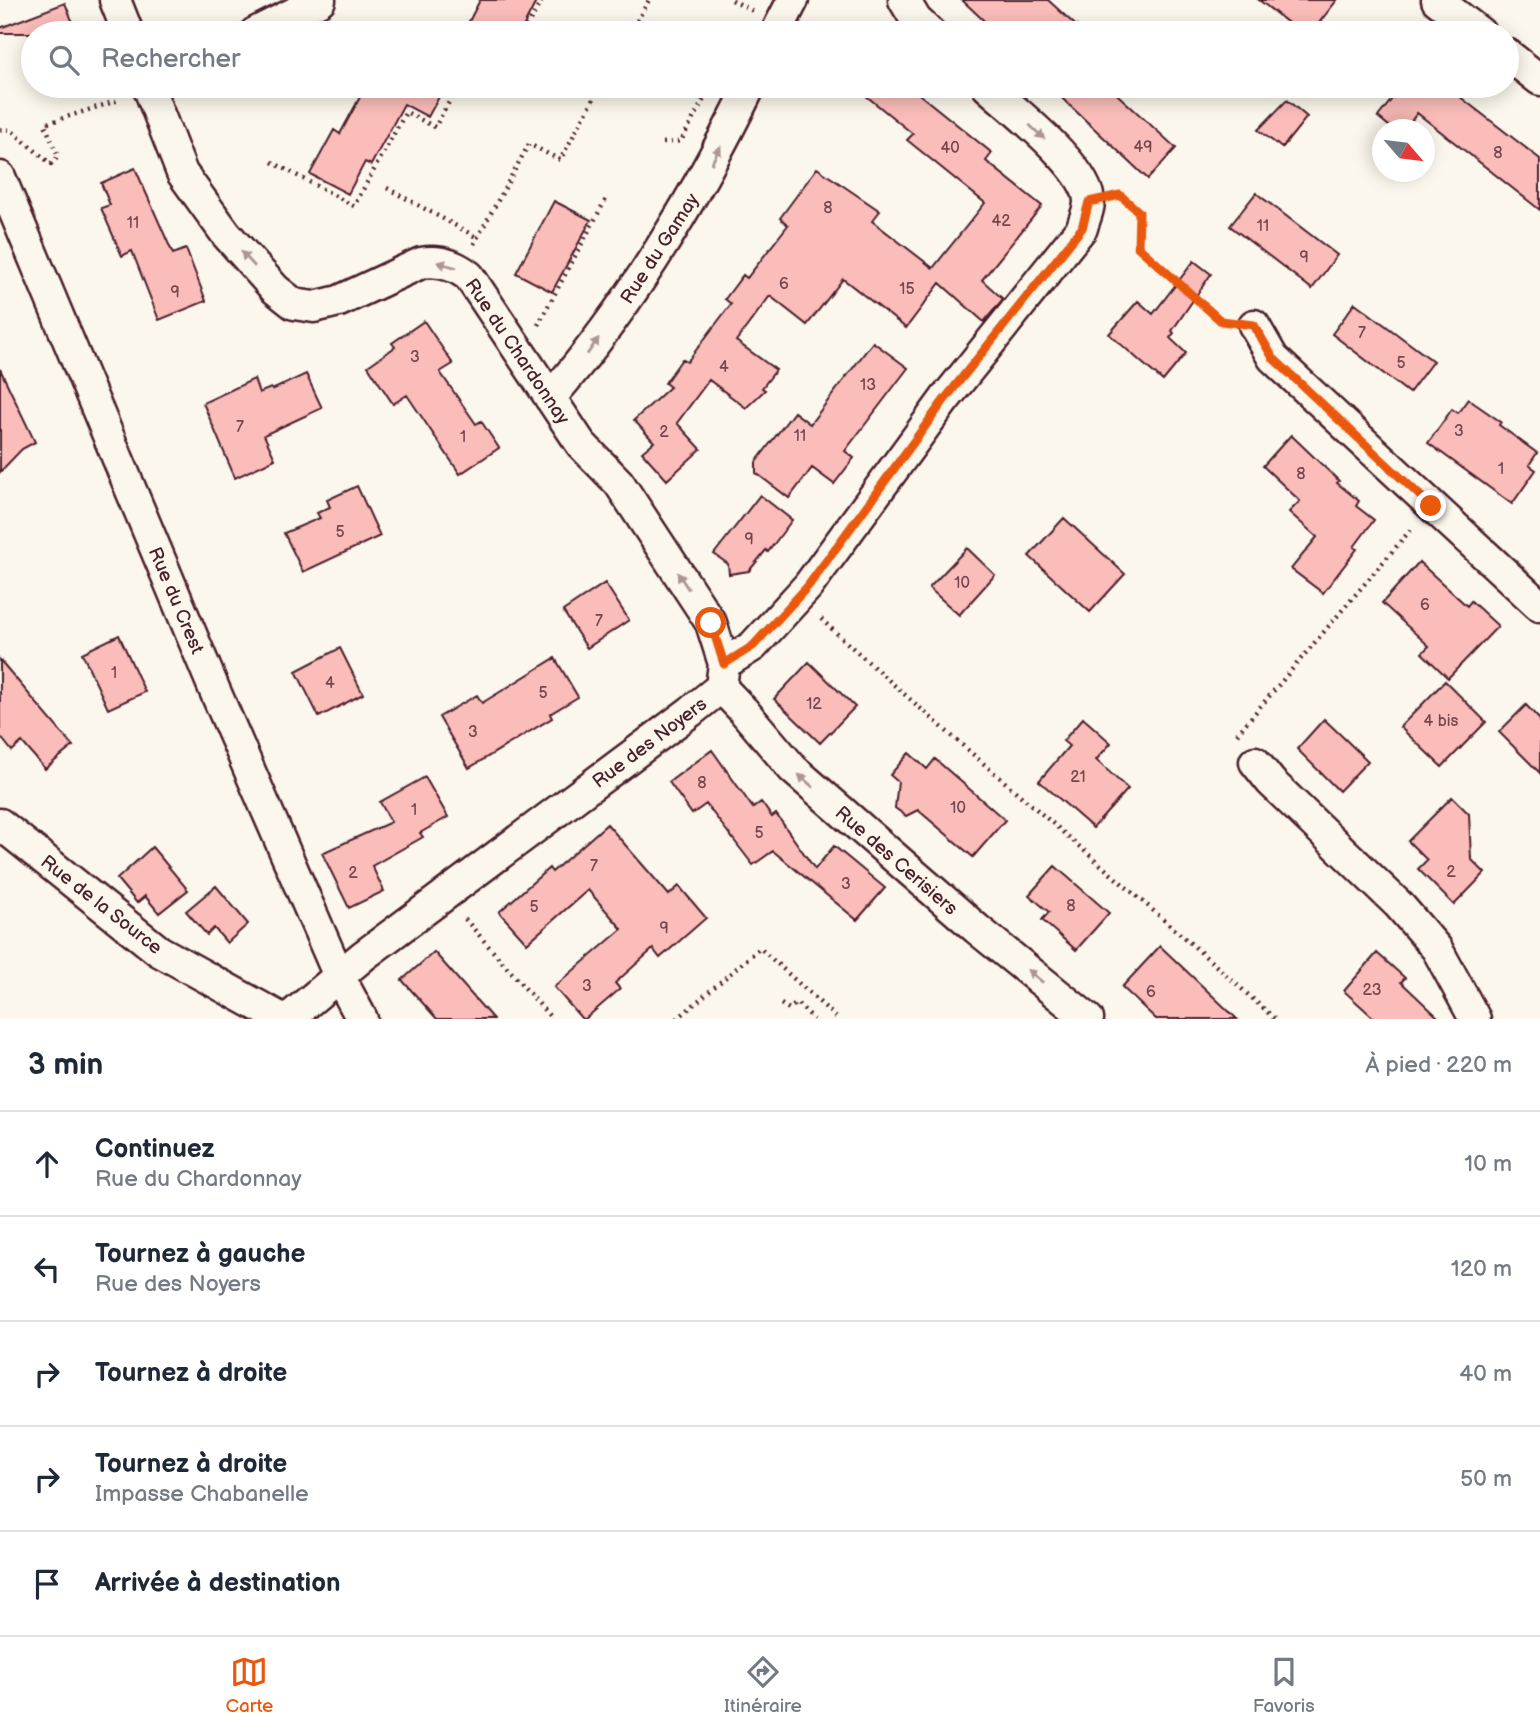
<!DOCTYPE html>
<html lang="fr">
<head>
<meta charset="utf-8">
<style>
	:root { --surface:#fff; --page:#f2f2f3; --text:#1f2937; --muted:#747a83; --line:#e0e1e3; --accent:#ea580c }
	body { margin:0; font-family:"Balsamiq Sans",sans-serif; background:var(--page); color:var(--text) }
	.compass { position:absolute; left:1372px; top:119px; width:63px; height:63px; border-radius:50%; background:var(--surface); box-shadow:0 4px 18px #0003; rotate:118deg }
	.stop { position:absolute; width:21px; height:21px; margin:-16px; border:5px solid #ea580c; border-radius:50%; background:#fff }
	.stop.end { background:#ea580c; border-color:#fff; box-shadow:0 2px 7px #0008 }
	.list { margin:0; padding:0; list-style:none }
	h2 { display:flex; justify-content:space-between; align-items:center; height:91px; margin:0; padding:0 28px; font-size:30px }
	h2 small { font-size:23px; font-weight:400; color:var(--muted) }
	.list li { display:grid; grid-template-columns:46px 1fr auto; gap:21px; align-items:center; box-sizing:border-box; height:105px; padding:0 28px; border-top:2px solid var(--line) }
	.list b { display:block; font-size:26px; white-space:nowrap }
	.list p { margin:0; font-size:23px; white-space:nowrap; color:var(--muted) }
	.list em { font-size:23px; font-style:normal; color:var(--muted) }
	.icon { flex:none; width:38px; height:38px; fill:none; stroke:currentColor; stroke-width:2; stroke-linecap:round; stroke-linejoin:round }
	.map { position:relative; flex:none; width:1540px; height:1019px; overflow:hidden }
	.search { position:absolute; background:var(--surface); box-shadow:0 4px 18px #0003; left:21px; right:21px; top:21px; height:77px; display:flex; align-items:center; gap:18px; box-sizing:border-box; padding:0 24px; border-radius:38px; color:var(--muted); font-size:26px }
	.sheet { height:616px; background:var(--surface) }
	nav { display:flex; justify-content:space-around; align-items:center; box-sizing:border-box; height:98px; border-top:2px solid var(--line); background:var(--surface); font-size:19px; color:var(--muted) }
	nav a { display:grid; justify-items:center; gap:4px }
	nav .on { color:var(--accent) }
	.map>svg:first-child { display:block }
	.building { fill:#fabdb9; stroke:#4a1f2b; stroke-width:2 }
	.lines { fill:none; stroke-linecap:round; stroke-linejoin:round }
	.street-casing { stroke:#4a1f2b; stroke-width:35 }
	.path { stroke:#4a1f2b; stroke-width:4.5; stroke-dasharray:2 5; stroke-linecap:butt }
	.street { stroke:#fbf7ec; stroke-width:30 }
	.oneway { fill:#ab9695 }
	.route { stroke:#ea580c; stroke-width:9 }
	.labels { text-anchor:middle; stroke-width:5; stroke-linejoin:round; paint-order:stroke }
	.number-label { font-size:16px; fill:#76464e }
	.street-label { font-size:19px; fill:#4a1f2b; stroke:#fbf7ec }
</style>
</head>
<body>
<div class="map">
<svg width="1540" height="1019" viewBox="0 0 1540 1019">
	<rect width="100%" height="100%" fill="#fbf7ec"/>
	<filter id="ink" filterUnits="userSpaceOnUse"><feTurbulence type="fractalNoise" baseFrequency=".0143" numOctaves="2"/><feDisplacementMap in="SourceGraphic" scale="14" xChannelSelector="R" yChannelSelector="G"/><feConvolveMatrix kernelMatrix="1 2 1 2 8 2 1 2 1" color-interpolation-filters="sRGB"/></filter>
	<g filter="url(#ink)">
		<!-- building -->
		<path class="building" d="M480,0H537L520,33H463Z
			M962,0H1048L1084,33H997Z
			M1259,0H1337L1311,33H1301Z
			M65,3L77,33H0V28Z
			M366,86H445L428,117L404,104L371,165L365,162L348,194L310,174L334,130L340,134Z
			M854,86H909L992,153L986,161L1042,206L982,280L1003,299L984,322L940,283L906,328L843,279L807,325L770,296L736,341L776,370L762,388L765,390L746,408L709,380L677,423L701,449L667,480L642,452L654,442L634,420L670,387L665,383L682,359L687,362L731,304L725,299L743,275L747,278L788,225L780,218L817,168L880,211L872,221L933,268L985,203L907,140L913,134Z
			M1049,86H1108L1176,148L1148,179Z
			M1383,86H1446L1540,159V210L1417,113L1405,130H1394L1378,117L1395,95Z
			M1287,100L1307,117L1282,148L1258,130Z
			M135,168L173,254L186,249L206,301L159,320L132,251L122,256L101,208L110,205L101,183Z
			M1256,193L1337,255L1312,289L1230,226Z
			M554,201L591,220L552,292L516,273Z
			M1194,261L1211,274L1172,331L1174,333L1170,338L1186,353L1163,381L1109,334L1138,301L1153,314Z
			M1355,303L1433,361L1409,393L1332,334Z
			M424,321L453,364L440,372L476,424L481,421L499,448L460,474L407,395L393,404L368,366L395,347L392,343Z
			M873,342L908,368L845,451L854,458L834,484L812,468L789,498L756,473V462L794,412L810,424Z
			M0,369L35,442L22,449L0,472Z
			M306,374L322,408L264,435L275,459L235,478L203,403L254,379L259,393L271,388L272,390Z
			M1468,399L1501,422L1499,425L1537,453L1529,465L1536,470L1512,504L1428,443L1452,409L1458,413Z
			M1291,435L1339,481L1337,483L1359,501L1356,506L1374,520L1354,547L1357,549L1323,593L1291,569L1317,537L1289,512L1300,501L1263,466Z
			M357,486L380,536L303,572L284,533L320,518L317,513L330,507L327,500Z
			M760,495L792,520L768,552L766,550L749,571L729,574L728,564L714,554Z
			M1064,518L1125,574L1090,612L1029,556Z
			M967,548L995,575L959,615L929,588Z
			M1419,562L1467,606L1471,601L1498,626L1448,678L1422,653L1429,646L1382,603Z
			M605,583L629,620L587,648L563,611Z
			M119,635L145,692L108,709L82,653Z
			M340,648L363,694L319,717L296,671Z
			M555,658L578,697L550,714L552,718L469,768L439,717L477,695L482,703Z
			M0,660L73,746L45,769L22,742L12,751L0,736Z
			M809,662L855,707L820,743L774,699Z
			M1445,681L1486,722L1442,767L1400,727Z
			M1526,705L1540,720V773L1499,732Z
			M1083,718L1111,743L1096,760L1128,789L1093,828L1039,781L1069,746L1063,741Z
			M1324,719L1368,761L1339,791L1297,749Z
			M712,750L753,808L761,802L772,817L776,814L815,869L834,846L885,888L857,920L773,851L753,865L706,804L692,814L669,782Z
			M909,753L927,769L935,759L1005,820L973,857L918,810L906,816L895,808L898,782L890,775Z
			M425,777L448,817L420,833L423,837L372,866L384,891L349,908L322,853L391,822L380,802Z
			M1452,797L1469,814L1471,859L1485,873L1454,905L1418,869L1427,860L1408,841Z
			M607,824L669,895L679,886L706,918L660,958L653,949L615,983L620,989L585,1019H582L554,987L622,929L588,890L527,943L499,912L549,868L552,872Z
			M152,847L188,890L159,913L145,896L137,903L117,879Z
			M1055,866L1109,913L1076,950L1042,920L1049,912L1029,895Z
			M216,886L248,924L227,943L214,928L207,935L186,911Z
			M1160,946L1237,1019H1156L1122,987Z
			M434,952L493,1019H437L402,980Z
			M1377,953L1405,978L1401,982L1440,1019H1375L1344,991Z"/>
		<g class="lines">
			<!-- street casing -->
			<g class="street-casing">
				<path id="street" d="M115,0L128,33
					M904,0L916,20L930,33
					M1437,0L1480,33
					M255,33L320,0
					M776,33L793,0
					M1507,54L1540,80
					M148,86L182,173L226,234L275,289L294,304L314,307L339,301L421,263C439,260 455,265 469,276L581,444L619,483L711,623L724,664L721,687L690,712L363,956L288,1019
					M0,177L215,691L339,976L362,1019
					M1254,325L1273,358L1540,606
					M550,398C632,304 696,197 750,86
					M724,664L753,646L808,586L945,399L1082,228C1084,220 1089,210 1089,202C1089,168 1012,109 987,86
					M721,687L743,710L793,769L977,929L1088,1019
					M1255,762L1271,782L1399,905L1437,949L1475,1019
					M0,824L159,951L282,1019"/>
			</g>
			<!-- path -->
			<path class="path" d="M732,0L753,11
				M523,33L542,0
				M630,33L649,0
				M739,33L744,24
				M0,129L11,130L51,164L58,157L45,124L119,100
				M663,143L681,141L711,86
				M272,162L354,206L406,112L435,127L458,86
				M387,188L478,238
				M1120,195L1139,212L1137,247L1222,321
				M474,244L529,144L560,160L601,86
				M538,325L607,197
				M821,619C969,755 1126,883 1275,1019
				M1237,734L1413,527
				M465,919L552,1019
				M781,1004L789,1009L797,1003L814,1019
				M677,1019L760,948L838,1019"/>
			<!-- street -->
			<use href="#street" class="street"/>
		</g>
		<!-- one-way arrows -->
		<defs><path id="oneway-solid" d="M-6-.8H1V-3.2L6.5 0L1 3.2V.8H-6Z" transform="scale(1.75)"/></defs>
		<g class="oneway">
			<use href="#oneway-solid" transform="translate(1037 132) rotate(43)"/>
			<use href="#oneway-solid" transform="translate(716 155) rotate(-62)"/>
			<use href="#oneway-solid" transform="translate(248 259) rotate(-132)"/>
			<use href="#oneway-solid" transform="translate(447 265) rotate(-164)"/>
			<use href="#oneway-solid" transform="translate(593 346) rotate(-55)"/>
			<use href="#oneway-solid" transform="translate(683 581) rotate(-123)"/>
			<use href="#oneway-solid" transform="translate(806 781) rotate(-139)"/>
			<use href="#oneway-solid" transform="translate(1035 976) rotate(-141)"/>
		</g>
	</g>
	<g class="lines" filter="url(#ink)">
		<!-- route -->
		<path class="route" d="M711,623L724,664L753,646L808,586L945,399L1082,228L1089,202L1120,195L1139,212L1138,247L1221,321L1254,325L1273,358L1431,506"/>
	</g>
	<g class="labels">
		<!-- number labels -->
		<g class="number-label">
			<text x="1143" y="152">49</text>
			<text x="950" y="153">40</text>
			<text x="1498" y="158">8</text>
			<text x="828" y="213">8</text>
			<text x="1001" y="226">42</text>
			<text x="133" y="228">11</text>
			<text x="1263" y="231">11</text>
			<text x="1304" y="262">9</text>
			<text x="784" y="289">6</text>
			<text x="907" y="294">15</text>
			<text x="175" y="297">9</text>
			<text x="1362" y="338">7</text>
			<text x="415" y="362">3</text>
			<text x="1401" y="368">5</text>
			<text x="724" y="372">4</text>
			<text x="868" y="390">13</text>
			<text x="240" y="432">7</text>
			<text x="1459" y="436">3</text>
			<text x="664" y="437">2</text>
			<text x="800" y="441">11</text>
			<text x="463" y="442">1</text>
			<text x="1501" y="474">1</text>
			<text x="1301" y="479">8</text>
			<text x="340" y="537">5</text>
			<text x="749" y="544">9</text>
			<text x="962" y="588">10</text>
			<text x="1425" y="610">6</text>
			<text x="599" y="626">7</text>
			<text x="114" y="678">1</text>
			<text x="330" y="688">4</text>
			<text x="543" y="698">5</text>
			<text x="814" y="709">12</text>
			<text x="1441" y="726">4 bis</text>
			<text x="473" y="737">3</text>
			<text x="1078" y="782">21</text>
			<text x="702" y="788">8</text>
			<text x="958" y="813">10</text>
			<text x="414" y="815">1</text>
			<text x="759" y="838">5</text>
			<text x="594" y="871">7</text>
			<text x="1451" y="877">2</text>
			<text x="353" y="878">2</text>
			<text x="846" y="889">3</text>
			<text x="1071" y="911">8</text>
			<text x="534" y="912">5</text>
			<text x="664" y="933">9</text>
			<text x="587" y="991">3</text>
			<text x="1372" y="995">23</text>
			<text x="1151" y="997">6</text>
		</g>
		<!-- street labels -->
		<g class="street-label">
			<text transform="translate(659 248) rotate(-57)" y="7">Rue du Gamay</text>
			<text transform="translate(518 351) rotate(56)" y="7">Rue du Chardonnay</text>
			<text transform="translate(177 600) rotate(67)" y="7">Rue du Crest</text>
			<text transform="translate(649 742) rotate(-37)" y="7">Rue des Noyers</text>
			<text transform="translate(897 860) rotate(41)" y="7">Rue des Cerisiers</text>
			<text transform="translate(102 904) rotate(38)" y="7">Rue de la Source</text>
		</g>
	</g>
</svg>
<svg class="compass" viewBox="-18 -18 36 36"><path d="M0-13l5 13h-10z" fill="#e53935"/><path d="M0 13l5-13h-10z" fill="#747a83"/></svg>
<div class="stop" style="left:711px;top:623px"></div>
<div class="stop end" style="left:1431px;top:506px"></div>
<div class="search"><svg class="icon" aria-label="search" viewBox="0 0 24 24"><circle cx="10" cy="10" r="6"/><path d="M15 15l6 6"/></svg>Rechercher</div>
</div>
<section class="sheet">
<h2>3 min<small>À pied · 220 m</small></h2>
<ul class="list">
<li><svg class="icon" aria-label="ahead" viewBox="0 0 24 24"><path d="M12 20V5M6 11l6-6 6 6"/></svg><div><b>Continuez</b><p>Rue du Chardonnay</p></div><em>10 m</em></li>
<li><svg class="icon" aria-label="left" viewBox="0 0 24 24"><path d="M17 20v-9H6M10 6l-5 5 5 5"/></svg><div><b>Tournez à gauche</b><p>Rue des Noyers</p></div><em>120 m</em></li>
<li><svg class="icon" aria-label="right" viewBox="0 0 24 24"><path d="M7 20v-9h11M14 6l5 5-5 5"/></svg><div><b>Tournez à droite</b></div><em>40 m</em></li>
<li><svg class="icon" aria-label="right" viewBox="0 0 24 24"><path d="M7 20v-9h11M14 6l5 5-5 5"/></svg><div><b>Tournez à droite</b><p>Impasse Chabanelle</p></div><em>50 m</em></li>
<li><svg class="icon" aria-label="arrive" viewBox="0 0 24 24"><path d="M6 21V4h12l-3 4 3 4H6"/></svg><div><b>Arrivée à destination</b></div></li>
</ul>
</section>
<nav>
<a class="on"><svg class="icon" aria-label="map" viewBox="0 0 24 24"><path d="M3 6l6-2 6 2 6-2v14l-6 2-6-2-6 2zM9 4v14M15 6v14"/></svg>Carte</a>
<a><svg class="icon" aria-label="directions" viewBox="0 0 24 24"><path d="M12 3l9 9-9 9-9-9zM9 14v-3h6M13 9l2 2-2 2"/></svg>Itinéraire</a>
<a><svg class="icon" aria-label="saved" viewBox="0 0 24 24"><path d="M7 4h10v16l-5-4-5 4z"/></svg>Favoris</a>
</nav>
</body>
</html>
